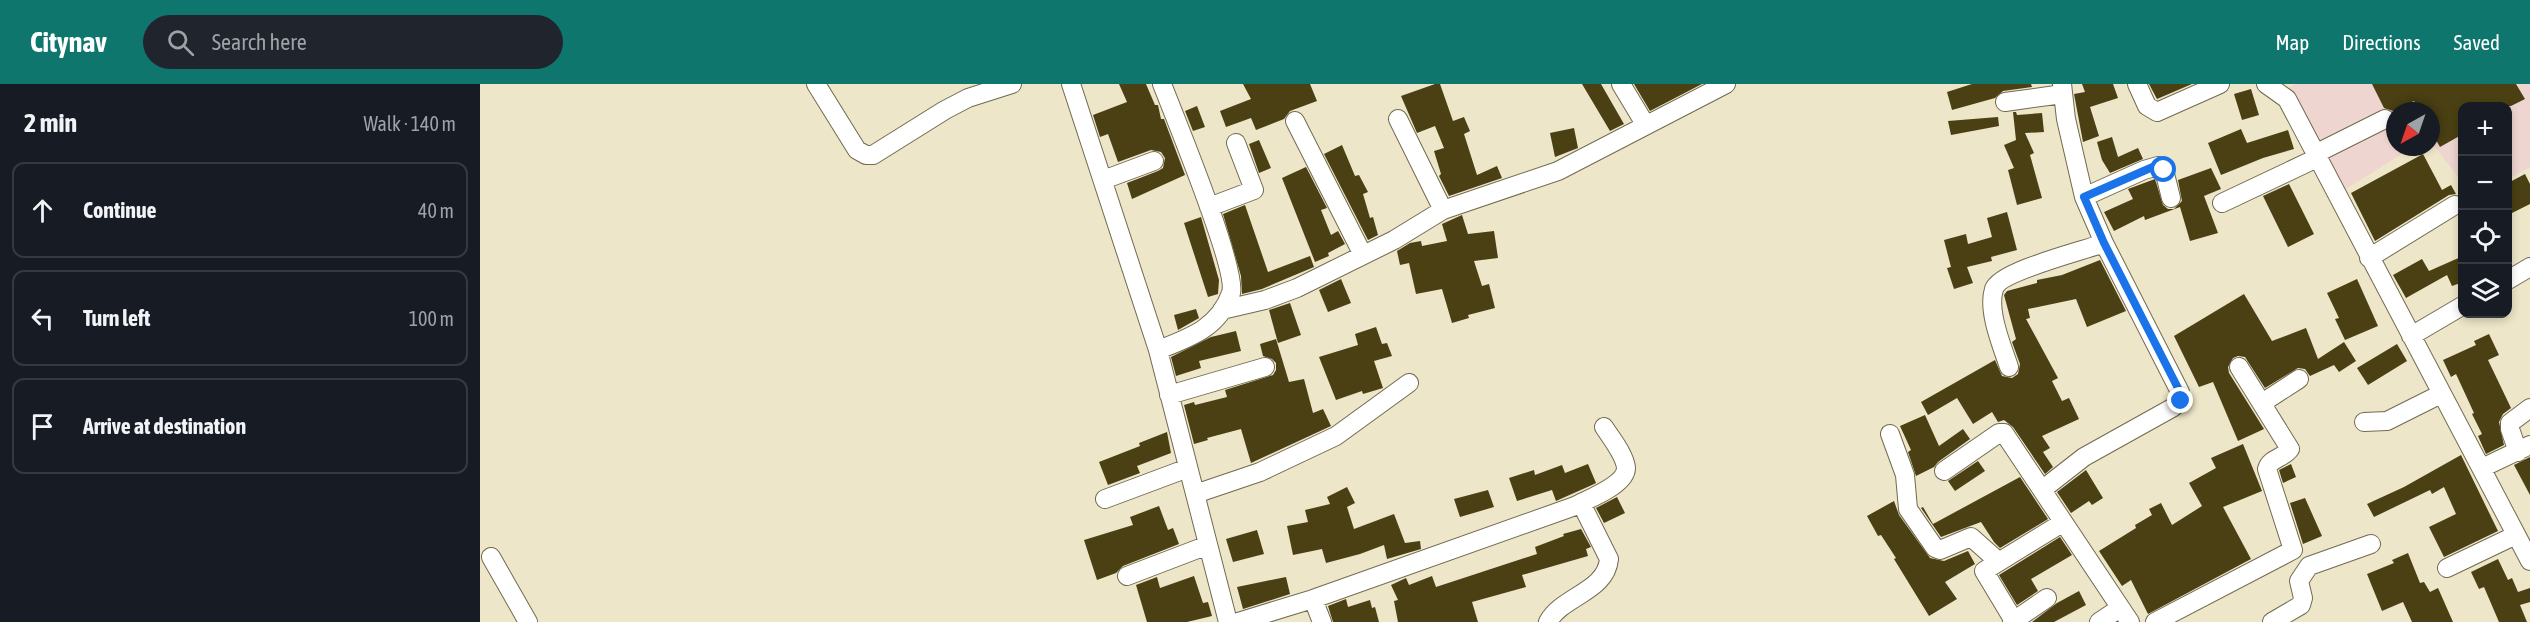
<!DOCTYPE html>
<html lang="en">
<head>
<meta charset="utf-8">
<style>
	:root { --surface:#171b24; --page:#20242c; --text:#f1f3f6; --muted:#9ea1a6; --line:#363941; --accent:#0f766e }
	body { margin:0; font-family:"Asap Condensed",sans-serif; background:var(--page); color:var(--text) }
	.controls { position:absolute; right:18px; top:18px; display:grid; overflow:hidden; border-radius:12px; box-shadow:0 3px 9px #0003 }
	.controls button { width:54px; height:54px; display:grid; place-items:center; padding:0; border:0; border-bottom:2px solid var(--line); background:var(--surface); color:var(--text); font:30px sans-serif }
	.compass { position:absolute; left:1906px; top:18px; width:54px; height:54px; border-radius:50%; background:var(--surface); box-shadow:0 3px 9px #0003; rotate:220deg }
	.stop { position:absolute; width:18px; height:18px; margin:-14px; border:4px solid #1a73e8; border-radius:50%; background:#fff }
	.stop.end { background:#1a73e8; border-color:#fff; box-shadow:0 2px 6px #0008 }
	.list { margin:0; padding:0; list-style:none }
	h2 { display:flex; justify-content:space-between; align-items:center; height:78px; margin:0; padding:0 24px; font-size:26px }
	h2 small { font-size:20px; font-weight:400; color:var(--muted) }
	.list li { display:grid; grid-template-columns:39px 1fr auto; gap:18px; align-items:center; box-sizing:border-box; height:96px; margin:0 12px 12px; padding:0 12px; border:2px solid var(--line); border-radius:12px }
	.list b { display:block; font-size:22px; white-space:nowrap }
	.list em { font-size:20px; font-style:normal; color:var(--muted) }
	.icon { flex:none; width:33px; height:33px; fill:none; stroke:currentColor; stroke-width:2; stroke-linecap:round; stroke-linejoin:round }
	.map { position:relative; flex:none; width:2050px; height:538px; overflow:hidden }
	header { display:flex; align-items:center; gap:36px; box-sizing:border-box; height:84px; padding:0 30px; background:var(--accent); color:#fff }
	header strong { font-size:28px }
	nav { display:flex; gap:33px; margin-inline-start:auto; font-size:21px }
	.search { width:420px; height:54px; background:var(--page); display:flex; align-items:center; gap:15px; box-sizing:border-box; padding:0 21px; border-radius:33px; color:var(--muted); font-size:22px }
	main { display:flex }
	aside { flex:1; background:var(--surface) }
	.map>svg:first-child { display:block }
	.industrial { fill:#efd5cf }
	.building { fill:#4a4013 }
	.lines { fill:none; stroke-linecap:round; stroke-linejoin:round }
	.minor-casing { stroke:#716a50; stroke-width:20 }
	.minor { stroke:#fff; stroke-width:18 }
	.route { stroke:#1a73e8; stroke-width:8 }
</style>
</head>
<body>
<header>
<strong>Citynav</strong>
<div class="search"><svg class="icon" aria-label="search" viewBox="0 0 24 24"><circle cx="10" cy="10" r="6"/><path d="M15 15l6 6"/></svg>Search here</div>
<nav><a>Map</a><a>Directions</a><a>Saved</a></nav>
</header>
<main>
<aside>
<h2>2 min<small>Walk · 140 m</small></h2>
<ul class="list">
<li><svg class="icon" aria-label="ahead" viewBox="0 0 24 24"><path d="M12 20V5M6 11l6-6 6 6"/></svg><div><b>Continue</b></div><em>40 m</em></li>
<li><svg class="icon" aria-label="left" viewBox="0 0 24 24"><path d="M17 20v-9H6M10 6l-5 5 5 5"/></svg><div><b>Turn left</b></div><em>100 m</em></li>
<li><svg class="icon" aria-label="arrive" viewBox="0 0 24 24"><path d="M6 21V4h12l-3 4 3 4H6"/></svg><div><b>Arrive at destination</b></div></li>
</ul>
</aside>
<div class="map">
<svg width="2050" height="538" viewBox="0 0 2050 538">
	<rect width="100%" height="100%" fill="#ede6c8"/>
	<!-- industrial -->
	<path class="industrial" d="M1815,0H2050V83L2028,95V22H1982V98L1951,58V27H1915V63H1933L1858,110L1805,6Z"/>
	<!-- building -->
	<path class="building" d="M639,0H666L675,21H678L681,35H684L705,91L652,115L647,99L678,87L683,84L685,74L681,68L671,66L638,78L628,50L620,53L613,31L647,18Z
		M763,0H830L837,17L810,27L804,35L776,46L771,34L746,43L740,27L771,15Z
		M955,0H960L973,37L984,33L990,47L984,50L997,91L1017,82L1022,94L969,112L959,92L961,90L954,67L964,64L955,42L937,49L921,12Z
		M1102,0H1121L1144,40L1130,47Z
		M1154,0H1222L1170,27Z
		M1492,0H1551L1552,3L1523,7L1515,14L1472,26L1467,8Z
		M1602,0H1633L1638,14L1610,23L1619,52L1603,58L1594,10L1605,8Z
		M1669,0H1712L1677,15Z
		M1892,0H2036L2045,15L2031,22H1983V50L1960,63L1951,47V27H1939L1934,17L1913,27L1904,24Z
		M1771,5L1779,31L1762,36L1754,10Z
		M717,22L725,43L713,47L705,27Z
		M1533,28H1536L1537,31L1562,29L1564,48L1545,49L1554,69L1550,71L1562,114L1537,121L1528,86L1534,84L1524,61L1536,56Z
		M1518,33L1519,42L1471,51L1468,37Z
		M1094,44L1098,64L1075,73L1070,49Z
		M1761,45L1767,59L1808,46L1814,65L1783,74L1741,91L1728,59Z
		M1632,53L1638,73L1658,64L1663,75L1630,89L1622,76L1617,58Z
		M779,56L791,84L779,89L769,60Z
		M862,61L875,92L879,91L888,108L883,110L890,134L893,133L898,151L888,156L844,70Z
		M1943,70L1962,106L1971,101L1976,110L1969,111L1895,157L1871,109Z
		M826,83L847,124L841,126L851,151L858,147L865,160L848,169L849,172L835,178L802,94Z
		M1731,84L1741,105L1724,112L1738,149L1710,157L1700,123L1665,136L1664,132L1634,147L1624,128L1653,115L1648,105L1675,95L1683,121L1688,125H1694L1702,117L1698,96Z
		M2045,90L2050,100V120L2028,131V99Z
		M1809,100L1834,150L1808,163L1783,112Z
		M765,121L788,188L830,172L834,183L782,205L762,210L761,192L743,130Z
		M1527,128L1537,166L1511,173L1512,177L1487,183L1493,199L1474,205L1467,184L1471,183L1464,156L1486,150L1488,160L1512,153L1507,134Z
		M982,131L988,150L1014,147L1018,174L994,177L1002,202L1009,200L1015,224L988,231L989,234L972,239L962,205L936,210L929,179L920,181L917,167L930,159L941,157L942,162L967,157L962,140Z
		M721,133L739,196L738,210L728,213L704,139Z
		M1983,172V198L1972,202L1967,191L1926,214L1913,191L1942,175L1949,187Z
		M1620,176L1646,227L1607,243L1596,215L1548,225L1550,234L1546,235L1578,294L1572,297L1582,317L1589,314L1599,335L1562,352L1570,364L1563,368L1573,383L1565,390L1533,343L1524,336L1518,338L1512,328L1493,340L1477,314L1448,331L1441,318L1515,276L1522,292L1532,294L1538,290L1540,280L1532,258L1536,255L1524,211L1527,207L1557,199V196L1582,191Z
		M861,195L871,219L848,228L839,206Z
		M1877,195L1898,242L1865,256L1855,235L1859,234L1847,209Z
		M1764,210L1792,257L1826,244L1838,275L1864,258L1876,277L1859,288L1854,281L1830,292L1825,285L1818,284L1785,304L1765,273L1758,272L1753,274L1748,283L1749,289L1784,345L1758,357L1733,298L1719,303L1694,252Z
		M810,219L821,251L798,259L789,226Z
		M716,225L719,234L698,246L694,231Z
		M896,243L902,260L907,259L912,272L894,277L903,304L883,310L882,307L856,316L839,273L878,261L875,250Z
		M756,247L761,267L719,277L721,284L696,292L691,273L731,253Z
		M2009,250L2019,271L2008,276L2031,324L2023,330L2019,338L2024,361L2006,370L1998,352L2002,350L1992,330L1994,329L1976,290L1971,293L1963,276L1996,261L1994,257Z
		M796,255L809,298L824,295L833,329L843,325L851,342L771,379L761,345L727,354L728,356L714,360L704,321L714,318L715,321L747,313L745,306L793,291L796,286V279L792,275L783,272L780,260Z
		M1917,260L1927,277L1888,301L1877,284Z
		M1445,331L1459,362L1483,345L1490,355L1458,378L1454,383L1436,392L1428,368L1431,366L1420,342Z
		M687,348L691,369L657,382L660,389L628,401L619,378L660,362L659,359Z
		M1763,360L1782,407L1743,423L1771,475L1668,530L1651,496L1642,502L1619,467L1656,444L1655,441L1672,431L1669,425L1681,419L1692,441L1722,422L1709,399L1736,384L1731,374Z
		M1981,371L2018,447L1964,473L1949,443L1976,430L1964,403L1952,410L1950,406L1894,433L1887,420L1924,403Z
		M2050,373V411L2034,381Z
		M1498,377L1505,387L1475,407L1468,397Z
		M1108,380L1116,399L1112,401L1076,417L1072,406L1037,417L1029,394L1054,386L1055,391L1082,381L1085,389Z
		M1811,380L1816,393L1803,399L1799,386Z
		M1606,386L1623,414L1612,421L1609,417L1591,429L1577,408Z
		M1540,393L1568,435L1520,464L1514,458L1501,438L1461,453L1441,424L1443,423L1453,440Z
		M867,403L875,419L867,423L874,445L914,430L925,459L940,457L941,465L907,475L904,461L880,470L846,479L842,465L813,471L807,442L828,438L825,426L850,420L847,413Z
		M1008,406L1014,423L980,433L974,415Z
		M1137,413L1145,429L1124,439L1116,424Z
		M1825,414L1842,452L1823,460L1810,419Z
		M1414,417L1419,431L1450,474L1464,477L1488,467L1495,480L1465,498L1477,515L1449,532L1414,475L1416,474L1401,451L1398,452L1387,432Z
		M679,422L688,446L693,444L699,460L643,482L636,489L617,496L604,456L653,441L650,433Z
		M1101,445L1111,463L1106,465L1108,472L1042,491L1046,503L992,518L998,538H918L914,517L918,516L911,501L926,494L929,501L952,492L956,503L1057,470L1055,463L1084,452L1083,450Z
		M777,446L784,470L753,478L746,455Z
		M1580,453L1592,471L1551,495L1558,507L1537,521L1519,491Z
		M1928,469L1940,499L1944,498L1950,508L1958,504L1973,538H1932L1923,518L1902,527L1887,490L1914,479L1912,476Z
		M2018,475L2028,496L2032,494L2038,508L2050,504V518L2040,521L2047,538H2019L2004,503L1999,505L1991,488Z
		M714,492L723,519L728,518L732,532L707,538H667L656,501L677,493L680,504Z
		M806,493L810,510L763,525L757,503Z
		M1599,507L1606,521L1574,538H1552L1577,519Z
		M866,515L868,523L890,516L892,524L895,523L899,538H853L848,522Z"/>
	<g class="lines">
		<!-- minor casing -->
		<g class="minor-casing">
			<path id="minor" d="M336,0L377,66L386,71H393L465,26L488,14L532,0
				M591,0L678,266L748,538
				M1141,0L1165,40
				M1657,0L1667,22L1677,28L1740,0
				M1786,0L1807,15L2050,477
				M1525,18L1583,10
				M918,35L963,126
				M815,37L883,171
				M1835,70L1905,35
				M623,96L674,77
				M1604,113L1664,86L1678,82L1684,86L1691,114
				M1742,119L1837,74
				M729,123L774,106L756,59
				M1889,174L1975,121
				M2028,196L2050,183
				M742,226L785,216L817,204L914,156L963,126L1078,87L1246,0
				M1931,252L1982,222
				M678,266C709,254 739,244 751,209C758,186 694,31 682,0
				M1529,283C1522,262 1507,227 1514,205C1520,187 1603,167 1624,159L1604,113L1586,35L1582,0
				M689,311L785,283
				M1782,319L1819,295
				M1884,338L1907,337L1961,310
				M1410,350L1425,391L1428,425L1455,464L1460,466L1491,453L1518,477
				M2038,368L2030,345V339L2050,324
				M2002,384L2050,361
				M1464,387L1519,349H1524L1650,538
				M1563,405L1604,373L1692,324L1701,317L1700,308L1624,159
				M715,410L780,388L856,352L929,299
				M625,415L708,384
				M11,473L48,538
				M1967,484L2036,451
				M647,492L728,461
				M833,515L842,538
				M1534,537L1504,487L1582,439
				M758,538L833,515L1095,422C1108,415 1146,401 1146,384C1145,371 1131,354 1124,343
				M1068,538C1082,512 1126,508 1129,475L1101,419
				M1532,538L1567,514
				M1619,538L1640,524
				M1675,538L1813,466L1787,385C1790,374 1804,374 1810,365L1759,283
				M1792,538L1821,521L1823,514L1819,497L1829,482L1891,460"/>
		</g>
		<!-- minor -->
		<use href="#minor" class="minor"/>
	</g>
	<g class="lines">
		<!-- route -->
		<path class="route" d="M1684,86L1675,82L1604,113L1624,159L1700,308L1701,317"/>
	</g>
</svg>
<div class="controls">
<button>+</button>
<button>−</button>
<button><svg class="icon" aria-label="locate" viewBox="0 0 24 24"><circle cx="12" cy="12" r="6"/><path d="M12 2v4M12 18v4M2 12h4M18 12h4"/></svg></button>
<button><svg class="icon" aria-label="layers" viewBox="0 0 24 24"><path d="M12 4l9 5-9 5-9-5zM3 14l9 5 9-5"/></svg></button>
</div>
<svg class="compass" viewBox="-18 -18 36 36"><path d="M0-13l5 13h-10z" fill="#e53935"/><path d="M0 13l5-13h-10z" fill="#9ea1a6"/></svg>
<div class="stop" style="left:1684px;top:86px"></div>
<div class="stop end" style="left:1701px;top:317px"></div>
</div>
</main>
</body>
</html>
